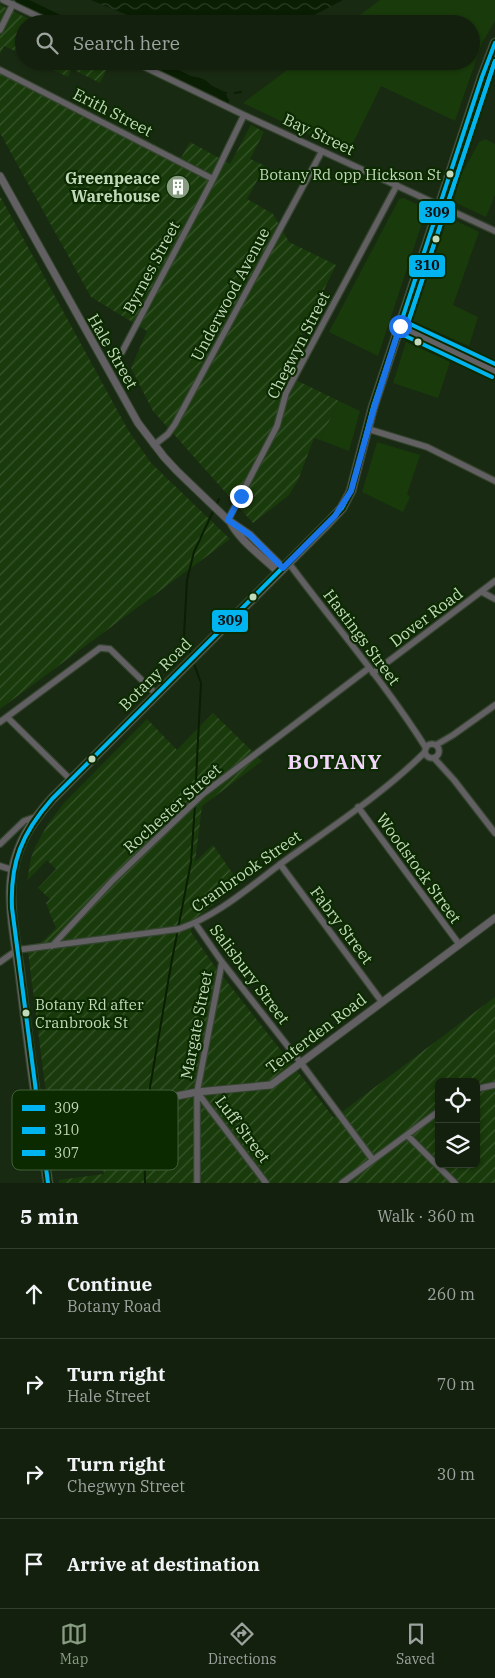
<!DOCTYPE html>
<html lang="en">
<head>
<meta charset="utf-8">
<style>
	:root { --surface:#13200e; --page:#1c2817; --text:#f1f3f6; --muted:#9da39e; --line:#323e2e; --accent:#879c80 }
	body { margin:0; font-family:"IBM Plex Serif",serif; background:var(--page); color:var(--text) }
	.controls { position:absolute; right:15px; bottom:15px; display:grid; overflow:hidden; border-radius:8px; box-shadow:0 1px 4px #0004 }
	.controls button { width:45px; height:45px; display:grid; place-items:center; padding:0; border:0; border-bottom:1px solid var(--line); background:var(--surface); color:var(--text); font:25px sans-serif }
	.stop { position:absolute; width:15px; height:15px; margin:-11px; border:4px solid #1a73e8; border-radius:50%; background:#fff }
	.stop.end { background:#1a73e8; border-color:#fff; box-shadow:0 1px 5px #0008 }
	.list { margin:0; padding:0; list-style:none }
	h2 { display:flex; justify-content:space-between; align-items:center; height:65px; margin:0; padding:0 20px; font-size:21px }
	h2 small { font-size:16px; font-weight:400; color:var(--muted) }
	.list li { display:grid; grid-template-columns:32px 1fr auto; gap:15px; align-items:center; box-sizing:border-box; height:90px; padding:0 20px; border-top:1px solid var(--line) }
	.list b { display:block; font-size:19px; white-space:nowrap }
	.list p { margin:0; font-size:16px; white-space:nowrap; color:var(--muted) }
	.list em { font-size:16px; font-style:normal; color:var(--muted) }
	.icon { flex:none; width:28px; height:28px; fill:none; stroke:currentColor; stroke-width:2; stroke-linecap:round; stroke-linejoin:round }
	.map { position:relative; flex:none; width:495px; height:1183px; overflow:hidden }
	.search { position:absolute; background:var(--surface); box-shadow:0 1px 4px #0004; left:15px; right:15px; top:15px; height:55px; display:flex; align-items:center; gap:12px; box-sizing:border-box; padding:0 18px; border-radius:28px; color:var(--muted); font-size:19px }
	.sheet { height:425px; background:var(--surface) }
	nav { display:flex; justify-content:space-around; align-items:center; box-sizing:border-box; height:70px; border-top:1px solid var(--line); background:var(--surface); font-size:14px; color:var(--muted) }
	nav a { display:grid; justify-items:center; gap:2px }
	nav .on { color:var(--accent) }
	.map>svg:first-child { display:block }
	.built { fill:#193a0b }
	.industrial { fill:url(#industrial-furrows); fill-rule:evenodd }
	.water { fill:url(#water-waves) }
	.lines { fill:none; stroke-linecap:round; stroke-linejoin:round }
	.stream { stroke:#0a1e03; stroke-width:2 }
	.canal { stroke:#0a1e03; stroke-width:8 }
	.minor-casing { stroke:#354430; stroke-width:8 }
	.tertiary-casing { stroke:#354430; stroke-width:9 }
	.primary-casing { stroke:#354430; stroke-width:11 }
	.minor { stroke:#626062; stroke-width:5.5 }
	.tertiary { stroke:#626062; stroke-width:7 }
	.primary { stroke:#5f605e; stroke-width:9 }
	.bus-1-casing { stroke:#0b2a00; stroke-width:8 }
	.bus-2-casing { stroke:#0b2a00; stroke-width:8 }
	.bus-3-casing { stroke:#0b2a00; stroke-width:8 }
	.bus-1 { stroke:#00b5ef; stroke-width:4 }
	.bus-2 { stroke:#00b5ef; stroke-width:4 }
	.bus-3 { stroke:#00b5ef; stroke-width:4 }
	.route { stroke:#1a73e8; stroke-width:6 }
	.bus-dot { fill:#c2dabb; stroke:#0b2a00; stroke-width:2 }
	.labels { text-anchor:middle; stroke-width:4.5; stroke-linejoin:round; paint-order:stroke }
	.bus-label { font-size:15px; fill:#c2dabb; stroke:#0b2a00; text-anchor:end }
	.street-label { font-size:16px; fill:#c2dabb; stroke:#0b2a00 }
	.poi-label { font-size:16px; font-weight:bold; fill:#c2dabb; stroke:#0b2a00; text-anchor:end }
	.district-label { font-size:21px; font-weight:bold; letter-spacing:1px; fill:#f2d5fb; stroke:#0b2a00 }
	.key { fill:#0b2a00; stroke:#425f38; stroke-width:1 }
	.key-label { font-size:14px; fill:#c2dabb }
	.line-badge { stroke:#0b2a00; stroke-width:2 }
	.pale-badge-label { font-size:14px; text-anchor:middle; font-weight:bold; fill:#111 }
</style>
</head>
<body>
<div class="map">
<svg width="495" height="1183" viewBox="0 0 495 1183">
	<defs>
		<pattern id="industrial-furrows" width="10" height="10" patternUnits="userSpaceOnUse" patternTransform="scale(1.25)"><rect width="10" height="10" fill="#193a0b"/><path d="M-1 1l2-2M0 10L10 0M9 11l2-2" fill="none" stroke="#39562d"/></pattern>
		<pattern id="water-waves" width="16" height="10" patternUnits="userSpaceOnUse" patternTransform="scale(1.25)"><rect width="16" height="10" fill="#0a1e03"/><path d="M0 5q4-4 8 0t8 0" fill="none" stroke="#2c3e26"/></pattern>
	</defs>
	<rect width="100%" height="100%" fill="#192a12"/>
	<!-- built -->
	<path class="built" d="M380,0H495V21L482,43L455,121L381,86L348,153L243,103L299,61H471V24H348Z
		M485,139L495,144V195L486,217L454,202V200L461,175L479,142Z
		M404,198L424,208L426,211L378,356L329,332L399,199Z
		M450,218L479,232L453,305L478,317L469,346L413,321L447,220Z
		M406,342L450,362L438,398L393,383Z
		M339,401L360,411L349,451L320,440Z
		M377,442L420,455L407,494L410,497L403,512L362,492Z"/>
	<!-- industrial -->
	<path class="industrial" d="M0,5L40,24H24V55L4,46L0,54Z
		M36,61H111L100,83L72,69L68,77Z
		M0,66L181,158L190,142L230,164L251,125L264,132L250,159L265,166L247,199L273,214L289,242L336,265L295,349L281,375L302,383L339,401L320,440L314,438L298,480L289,495L253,523L153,411L131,368L147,331L91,297L0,133Z
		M0,196L128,430L151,463L230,539L0,709Z
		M213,713L262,761L202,806L195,862L213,845L239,883L193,921L191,932L213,964L334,1118L495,997V1183H59V1180L104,1174L93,1103L48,1109L28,952L44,940L56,928L46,903L50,899L38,888L56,869L47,860L27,881L31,858L35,847L48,824L64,803L147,719L177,750ZM439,1082H476V1164H439Z"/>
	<!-- water -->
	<path class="water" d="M91,0H343L297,24H149Z"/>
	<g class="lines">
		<!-- stream -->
		<path class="stream" d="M187,78C198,76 208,81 214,91L226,93
			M235,93L241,92
			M220,94L226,96
			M191,654L184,636L187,580L194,552L219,499
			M193,661L201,683L195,798
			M148,1099L171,965L191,862L195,805
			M145,1183L144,1127L148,1103"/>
		<!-- canal -->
		<path class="canal" d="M20,0L70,24
			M150,61L220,94L225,101"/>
		<!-- minor casing -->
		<g class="minor-casing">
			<path id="minor" d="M3,0L54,24
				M0,30L13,4
				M132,61L244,115L495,231
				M0,70L213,179
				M122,352L213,179L244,115
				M368,429L427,447L495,481
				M154,445L168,434L175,424L322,151
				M228,520L277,426L286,393L397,185
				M288,562C334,624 385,683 426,748
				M482,592L495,599
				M373,673L495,581
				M7,717L71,780
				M0,722L100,648L110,649L156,694
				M425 751a7 7 0 1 1 14 0a7 7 0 1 1-14 0Z
				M436,745L453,735L495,705
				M434,758L454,780L495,833
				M358,807L459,944
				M0,844L24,821L35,817
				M280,864L382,1002
				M0,866L13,870
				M195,923L222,962L301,1063L373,1160
				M52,946L113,880L203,794L369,668
				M0,962L17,950L179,929C220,915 255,882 290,857C336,824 385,792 425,752
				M476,1089L495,1085
				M197,1092L266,1183
				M407,1135L455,1183
				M197,1183V1092L222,962
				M342,1183L439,1111"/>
		</g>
		<!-- tertiary casing -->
		<g class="tertiary-casing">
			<path id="tertiary" d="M0,176L138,423L164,457L177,471L228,520L250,535L283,568
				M400,326L495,371
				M229,520C240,542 261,555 278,572
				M39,1119L141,1103L197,1092L271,1085L495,918"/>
		</g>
		<!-- primary casing -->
		<g class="primary-casing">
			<path id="primary" d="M48,1183C38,1113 28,1043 20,973C16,943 7,900 13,871C18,842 33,820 52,799L328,523L342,508L351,491L373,407L482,77L495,43"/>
		</g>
		<!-- minor -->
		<use href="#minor" class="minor"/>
		<!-- tertiary -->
		<use href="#tertiary" class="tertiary"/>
		<!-- primary -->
		<use href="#primary" class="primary"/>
		<!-- bus-1 casing -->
		<g class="bus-1-casing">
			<path id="bus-1" d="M48,1183L12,908C10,862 22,833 52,799L342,508L351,491L373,407L482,77L495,43"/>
		</g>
		<!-- bus-2 casing -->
		<g class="bus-2-casing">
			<path id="bus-2" d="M406,328L495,61
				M397,332L492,377"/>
		</g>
		<!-- bus-3 casing -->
		<g class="bus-3-casing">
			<path id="bus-3" d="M495,61L408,323L495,364"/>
		</g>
		<!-- bus-1 -->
		<use href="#bus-1" class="bus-1"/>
		<!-- bus-2 -->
		<use href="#bus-2" class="bus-2"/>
		<!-- bus-3 -->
		<use href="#bus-3" class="bus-3"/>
	</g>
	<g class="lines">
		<!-- route -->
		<path class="route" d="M241,496L228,520L250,535L283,568L335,516L351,491L374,408L400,326"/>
	</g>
	<!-- icons -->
	<defs>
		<g id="building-disc" transform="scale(1.25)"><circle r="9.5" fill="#879c80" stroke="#0b2a00"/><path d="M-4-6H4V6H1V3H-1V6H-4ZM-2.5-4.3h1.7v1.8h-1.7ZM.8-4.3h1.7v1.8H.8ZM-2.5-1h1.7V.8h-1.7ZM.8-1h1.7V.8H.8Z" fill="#fff"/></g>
	</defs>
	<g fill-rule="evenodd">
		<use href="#building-disc" x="178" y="187"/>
	</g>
	<!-- markers -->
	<g class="bus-dot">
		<circle cx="450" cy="174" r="4.5"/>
		<circle cx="436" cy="239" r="4.5"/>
		<circle cx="418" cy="342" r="4.5"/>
		<circle cx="253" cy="597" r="4.5"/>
		<circle cx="92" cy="759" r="4.5"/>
		<circle cx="26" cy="1013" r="4.5"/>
	</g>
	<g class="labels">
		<!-- bus labels -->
		<g class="bus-label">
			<text x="441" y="180">Botany Rd opp Hickson St</text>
			<text x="35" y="1010" text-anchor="start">Botany Rd after<tspan x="35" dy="18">Cranbrook St</tspan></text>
		</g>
		<!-- street labels -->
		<g class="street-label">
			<text transform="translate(113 112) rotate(27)" y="6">Erith Street</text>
			<text transform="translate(319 134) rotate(25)" y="6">Bay Street</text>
			<text transform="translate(151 267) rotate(-62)" y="6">Byrnes Street</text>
			<text transform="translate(230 294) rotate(-62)" y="6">Underwood Avenue</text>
			<text transform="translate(298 345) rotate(-63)" y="6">Chegwyn Street</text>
			<text transform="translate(113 351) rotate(60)" y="6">Hale Street</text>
			<text transform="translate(426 617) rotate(-37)" y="6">Dover Road</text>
			<text transform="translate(362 637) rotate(53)" y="6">Hastings Street</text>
			<text transform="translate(155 674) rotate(-45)" y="6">Botany Road</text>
			<text transform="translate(172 808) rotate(-42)" y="6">Rochester Street</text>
			<text transform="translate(419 868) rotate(54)" y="6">Woodstock Street</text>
			<text transform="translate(246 871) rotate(-35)" y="6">Cranbrook Street</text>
			<text transform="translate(342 925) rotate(53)" y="6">Fabry Street</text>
			<text transform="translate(250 974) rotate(53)" y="6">Salisbury Street</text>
			<text transform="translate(196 1025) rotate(-79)" y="6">Margate Street</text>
			<text transform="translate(316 1033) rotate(-37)" y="6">Tenterden Road</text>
			<text transform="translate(243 1129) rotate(53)" y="6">Luff Street</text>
		</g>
		<!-- poi labels -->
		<g class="poi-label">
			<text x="160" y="184">Greenpeace<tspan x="160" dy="18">Warehouse</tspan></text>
		</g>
		<!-- district labels -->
		<g class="district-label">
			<text x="335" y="769">BOTANY</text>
		</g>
	</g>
	<!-- legend -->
	<rect x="12" y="1090" width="166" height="80" rx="8" class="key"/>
	<rect x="22" y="1105" width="23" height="6" fill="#00b5ef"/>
	<rect x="22" y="1127" width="23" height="7" fill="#00b5ef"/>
	<rect x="22" y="1150" width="23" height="6" fill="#00b5ef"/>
	<g class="key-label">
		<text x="54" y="1113">309</text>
		<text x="54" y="1135">310</text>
		<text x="54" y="1158">307</text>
	</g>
	<g class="line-badge">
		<rect x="418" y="200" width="38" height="24" rx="5" fill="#00b5ef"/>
		<rect x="408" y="254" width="38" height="24" rx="5" fill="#00b5ef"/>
		<rect x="211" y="609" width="38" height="24" rx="5" fill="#00b5ef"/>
	</g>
	<g class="pale-badge-label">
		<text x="437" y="217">309</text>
		<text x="427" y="270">310</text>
		<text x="230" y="625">309</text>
	</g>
</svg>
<div class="controls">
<button><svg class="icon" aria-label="locate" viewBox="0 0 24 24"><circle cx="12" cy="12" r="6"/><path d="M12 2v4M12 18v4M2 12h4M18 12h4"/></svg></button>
<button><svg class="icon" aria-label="layers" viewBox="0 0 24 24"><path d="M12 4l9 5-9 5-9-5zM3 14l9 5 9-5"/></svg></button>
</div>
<div class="stop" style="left:400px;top:326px"></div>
<div class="stop end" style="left:241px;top:496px"></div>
<div class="search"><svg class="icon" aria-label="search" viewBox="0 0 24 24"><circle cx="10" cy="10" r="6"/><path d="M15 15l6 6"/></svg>Search here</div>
</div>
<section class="sheet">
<h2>5 min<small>Walk · 360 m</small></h2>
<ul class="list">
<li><svg class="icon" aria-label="ahead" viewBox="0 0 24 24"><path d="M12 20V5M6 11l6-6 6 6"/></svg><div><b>Continue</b><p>Botany Road</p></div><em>260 m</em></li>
<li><svg class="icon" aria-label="right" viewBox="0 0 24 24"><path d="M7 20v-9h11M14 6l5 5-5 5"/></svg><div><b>Turn right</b><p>Hale Street</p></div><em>70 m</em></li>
<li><svg class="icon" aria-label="right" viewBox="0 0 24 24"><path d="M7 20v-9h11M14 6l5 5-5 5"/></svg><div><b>Turn right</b><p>Chegwyn Street</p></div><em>30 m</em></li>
<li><svg class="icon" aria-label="arrive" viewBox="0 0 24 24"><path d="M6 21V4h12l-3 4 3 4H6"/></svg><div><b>Arrive at destination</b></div></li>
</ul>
</section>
<nav>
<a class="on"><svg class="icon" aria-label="map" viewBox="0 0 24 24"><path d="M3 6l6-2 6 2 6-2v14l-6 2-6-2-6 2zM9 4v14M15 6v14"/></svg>Map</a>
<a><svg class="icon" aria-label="directions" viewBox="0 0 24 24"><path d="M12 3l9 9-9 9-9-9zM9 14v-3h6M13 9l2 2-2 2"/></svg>Directions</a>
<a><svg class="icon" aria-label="saved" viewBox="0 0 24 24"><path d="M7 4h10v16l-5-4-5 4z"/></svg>Saved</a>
</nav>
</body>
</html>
